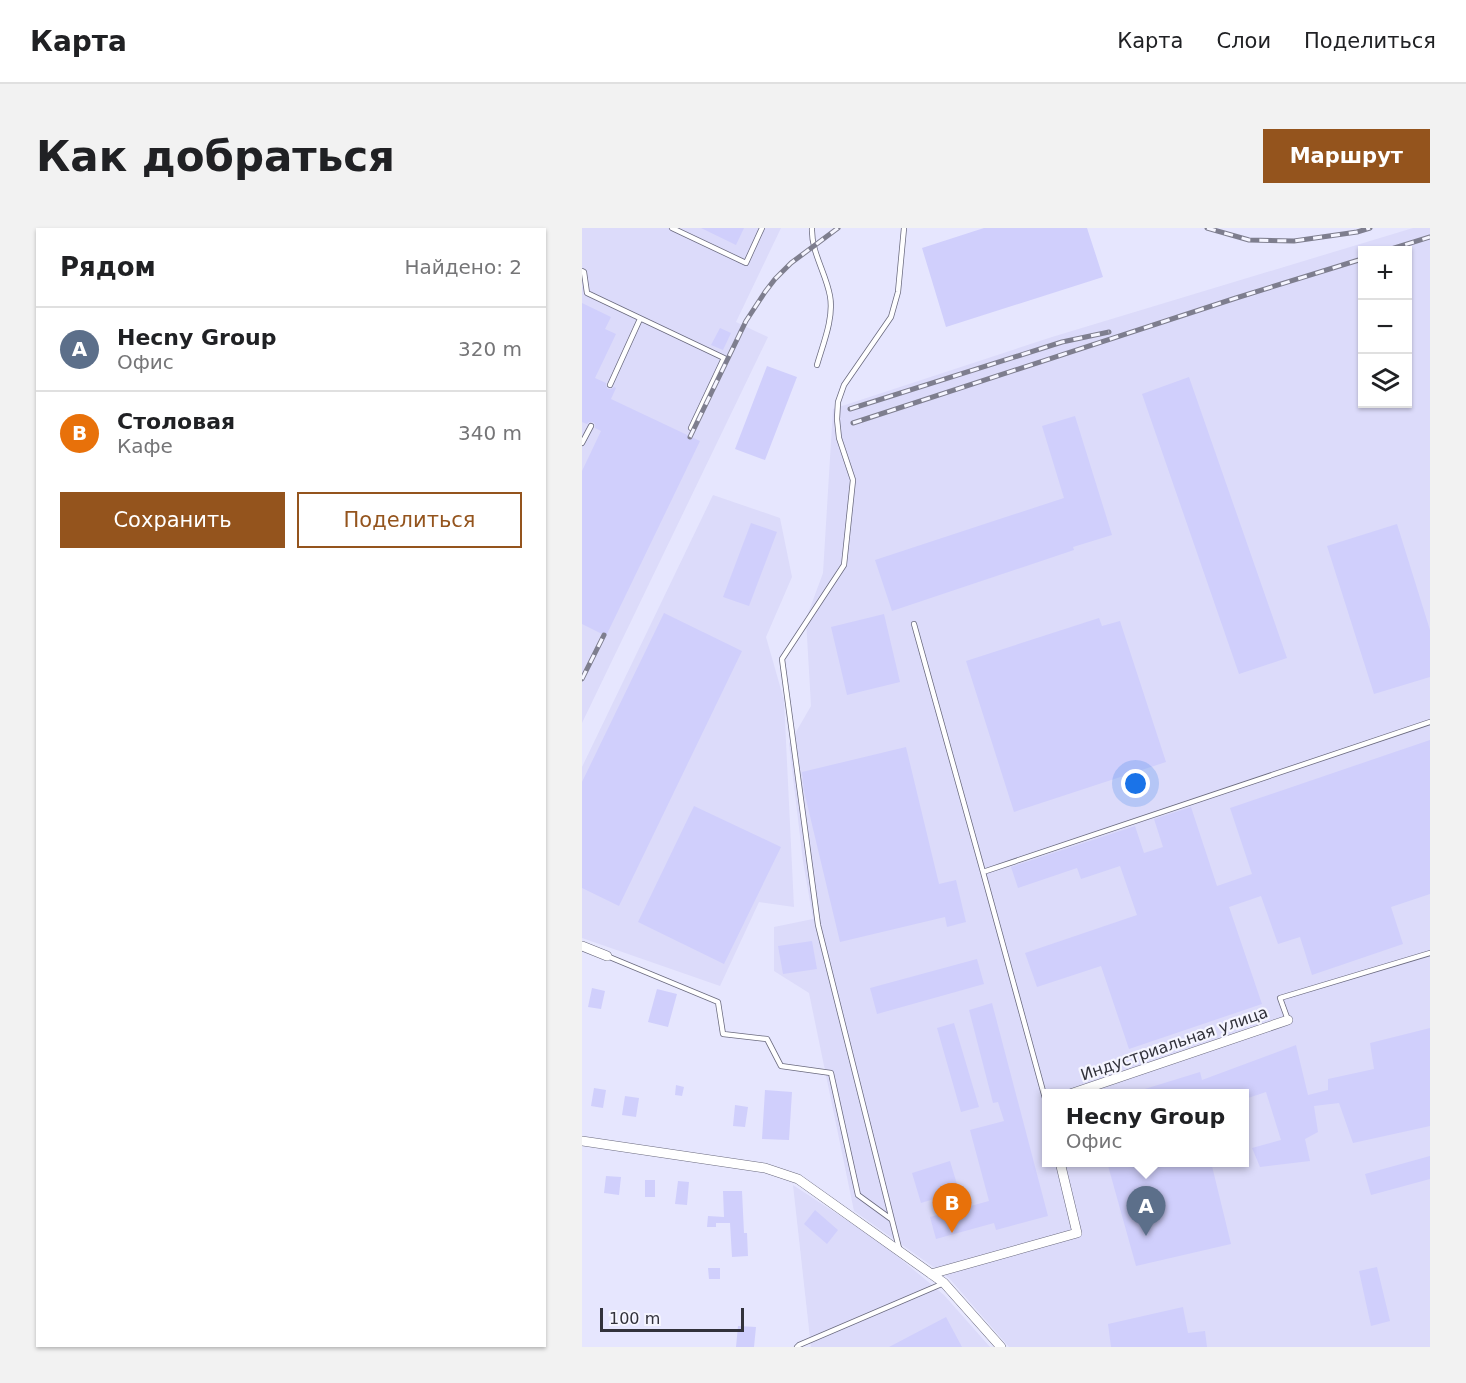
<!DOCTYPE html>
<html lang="ru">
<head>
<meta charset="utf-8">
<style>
	:root { --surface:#fff; --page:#f2f2f2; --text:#202124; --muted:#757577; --line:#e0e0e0; --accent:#94541d }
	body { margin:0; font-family:"DejaVu Sans",sans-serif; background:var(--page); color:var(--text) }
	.controls { position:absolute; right:18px; top:18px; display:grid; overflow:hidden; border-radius:0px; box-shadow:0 2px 4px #0004 }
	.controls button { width:54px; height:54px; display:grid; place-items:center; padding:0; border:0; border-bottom:2px solid var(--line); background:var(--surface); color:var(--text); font:30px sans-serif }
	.scale { position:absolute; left:18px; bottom:15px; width:144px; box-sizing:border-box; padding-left:6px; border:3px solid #32323b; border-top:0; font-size:16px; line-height:21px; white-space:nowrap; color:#32323b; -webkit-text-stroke:4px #f5f5ff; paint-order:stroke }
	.you { position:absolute; left:554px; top:556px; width:21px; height:21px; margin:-15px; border:4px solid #fff; border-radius:50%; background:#1a73e8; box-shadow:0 0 0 9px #1a73e833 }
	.badge { display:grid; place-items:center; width:39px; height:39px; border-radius:50%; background:var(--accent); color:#fff; font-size:20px; font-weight:700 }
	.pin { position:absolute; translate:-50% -50px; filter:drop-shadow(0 2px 3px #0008) }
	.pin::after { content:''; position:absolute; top:32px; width:21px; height:18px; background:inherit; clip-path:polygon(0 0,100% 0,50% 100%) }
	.popup { position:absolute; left:460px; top:861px; width:207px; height:78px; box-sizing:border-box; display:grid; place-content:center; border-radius:0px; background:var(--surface); filter:drop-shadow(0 2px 4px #0005); font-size:20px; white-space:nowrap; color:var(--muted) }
	.popup b { font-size:22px; color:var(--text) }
	.popup::after { content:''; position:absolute; left:50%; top:100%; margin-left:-12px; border:12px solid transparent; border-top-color:var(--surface) }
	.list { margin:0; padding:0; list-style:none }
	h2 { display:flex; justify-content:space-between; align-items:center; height:78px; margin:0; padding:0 24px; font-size:26px }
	h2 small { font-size:20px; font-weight:400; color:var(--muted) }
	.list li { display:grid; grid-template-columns:39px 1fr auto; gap:18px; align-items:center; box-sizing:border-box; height:84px; padding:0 24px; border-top:2px solid var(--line) }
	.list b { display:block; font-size:22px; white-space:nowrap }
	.list p { margin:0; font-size:20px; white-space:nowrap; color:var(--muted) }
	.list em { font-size:20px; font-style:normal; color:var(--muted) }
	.actions { display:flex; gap:12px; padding:18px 24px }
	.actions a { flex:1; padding:14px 0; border:2px solid var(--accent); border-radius:0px; text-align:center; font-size:21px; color:var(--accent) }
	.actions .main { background:var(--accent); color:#fff }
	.icon { flex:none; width:33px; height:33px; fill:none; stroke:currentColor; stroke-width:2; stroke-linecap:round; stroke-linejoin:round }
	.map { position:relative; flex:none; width:848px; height:1119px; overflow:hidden; border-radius:0px }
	header { display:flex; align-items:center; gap:36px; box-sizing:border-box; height:84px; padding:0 30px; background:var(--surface); border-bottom:2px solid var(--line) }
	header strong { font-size:28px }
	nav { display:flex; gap:33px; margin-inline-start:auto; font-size:21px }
	.intro { display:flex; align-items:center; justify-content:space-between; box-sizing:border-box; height:144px; padding:0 36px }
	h1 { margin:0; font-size:42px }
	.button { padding:15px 27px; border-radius:0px; background:var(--accent); color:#fff; font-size:21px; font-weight:700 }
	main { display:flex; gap:36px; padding:0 36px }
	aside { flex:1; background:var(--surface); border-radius:0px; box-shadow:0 2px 4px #0004 }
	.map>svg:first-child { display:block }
	.built { fill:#dcdbfa; fill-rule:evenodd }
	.building { fill:#d0cffc }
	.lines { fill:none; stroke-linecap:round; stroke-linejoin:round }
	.lane-casing { stroke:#6a6a7e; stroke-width:6 }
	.street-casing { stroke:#6a6a7e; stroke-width:10 }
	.lane { stroke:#fff; stroke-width:4.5 }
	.street { stroke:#fff; stroke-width:9 }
	.rail-casing { stroke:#7e7e8e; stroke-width:5 }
	.rail { stroke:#f5f5ff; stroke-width:3; stroke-dasharray:9; stroke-linecap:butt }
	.labels { text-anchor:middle; stroke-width:4.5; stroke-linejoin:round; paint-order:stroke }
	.street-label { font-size:16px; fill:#32323b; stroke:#f5f5ff }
</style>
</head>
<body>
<header>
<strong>Карта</strong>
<nav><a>Карта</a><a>Слои</a><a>Поделиться</a></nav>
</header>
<div class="intro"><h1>Как добраться</h1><a class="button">Маршрут</a></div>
<main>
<aside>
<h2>Рядом<small>Найдено: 2</small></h2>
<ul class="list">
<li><span class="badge" style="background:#5c6f8a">A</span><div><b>Hecny Group</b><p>Офис</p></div><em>320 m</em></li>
<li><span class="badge" style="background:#e8710a">B</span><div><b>Столовая</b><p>Кафе</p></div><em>340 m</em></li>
</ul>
<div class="actions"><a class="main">Сохранить</a><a>Поделиться</a></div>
</aside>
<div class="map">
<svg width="848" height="1119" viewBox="0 0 848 1119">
	<rect width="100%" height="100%" fill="#e6e6fe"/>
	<!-- built -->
	<path class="built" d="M0,0H199L154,94L186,109L0,495Z
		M831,0H848V1119H427L367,1050L272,983L227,765L192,743V699L231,691L221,633L207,516L229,478L224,391L241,345L251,181L470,109ZM780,22H826V176H780ZM465,866H663V934H465Z
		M131,267L198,290L210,349L184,409L202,472L212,679L177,674L138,758L0,710V539Z
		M211,957L298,1014L362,1067L408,1119H229Z"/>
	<!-- building -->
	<path class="building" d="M119,0H162L154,17Z
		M402,0H505L521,49L364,99L340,20Z
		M0,75L29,89L23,101L34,106L13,150L24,155V158L26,161H29L32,159L34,160L29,171L118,213L24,408L0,396V243L19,203L13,200V196L11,194H7L5,196L0,194Z
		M138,100L149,105L141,122L129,117Z
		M185,138L215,149L183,232L153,221Z
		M607,149L705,430L657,446L560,166Z
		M493,188L530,307L491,319L492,322L310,383L293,332L482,270L460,198Z
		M169,295L195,304L167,378L141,369Z
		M815,296L848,402V449L792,466L745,318Z
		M82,385L160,423L37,678L0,660V554Z
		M302,386L318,454L265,467L249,399Z
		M517,390L520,398L538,393L584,534L432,584L384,433Z
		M848,512V666L809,679L821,716L730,747L718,709L696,716L679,668L647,679L680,776L547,821L519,738L455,759L443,725L555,687L538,638L499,651L495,640L436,660L429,639L553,598L562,625L581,619L572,591L609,579L635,658L670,646L648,580Z
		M324,519L357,656L374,652L384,694L365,699L363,689L258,714L222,563L220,544Z
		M112,578L199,619L142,736L56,694Z
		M230,713L235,741L201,746L196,718Z
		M395,731L402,756L295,786L288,760Z
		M10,760L23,763L19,781L6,779Z
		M75,761L95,766L86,799L66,794Z
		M410,775L466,988L414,1002L412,995L354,1011L348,989L407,973L388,902L422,893L416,874L411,875L387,782Z
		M372,795L397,879L379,884L355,800Z
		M848,800V898L771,915L757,875L732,878L736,904L723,911L728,933L678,939L670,920L699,912L684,864L663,871V866H553V864L618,844L620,852L714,817L726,867L746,862V851L792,841L788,815Z
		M94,857L102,859L100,868L93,867Z
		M12,860L24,862L21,880L9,878Z
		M183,862L210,864L207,912L180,911Z
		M43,868L57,870L54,889L40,887Z
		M153,877L166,879L163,899L151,898Z
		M848,928V951L789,967L783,946Z
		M368,933L377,963L339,975L330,945Z
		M525,934H629L649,1016L554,1038Z
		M24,948L39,949L37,967L22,965Z
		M63,952H73V969H63Z
		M96,953L107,954L105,977L93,976Z
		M141,963H160L162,1005H165L166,1028L150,1029L148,995H134V999H125L126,988L142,989Z
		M233,982L256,1002L245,1016L222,996Z
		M795,1039L808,1093L789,1098L777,1043Z
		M126,1040H138V1051H127Z
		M601,1079L606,1105L623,1103L625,1119H529L526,1096Z
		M364,1089L380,1119H307Z
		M156,1098L174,1099L172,1119H154Z"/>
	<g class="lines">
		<!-- lane casing -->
		<g class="lane-casing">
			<path id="lane" d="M90,0L164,35L180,0
				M230,0C229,24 244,45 248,68C252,90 241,116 235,137
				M0,43L2,44L5,65L142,130L109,200
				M28,157L58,91
				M0,215L9,198
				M332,396L401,644
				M25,728L136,774L141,806L185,811L199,838L249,845L276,967L309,991
				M706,792L698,770L848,725
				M464,874L401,644L848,494
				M317,1020L236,697L200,431L262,337L271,252L257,210L255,191L256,174L262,157L309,89L316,64L322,0
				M215,1119L217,1117L362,1055"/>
		</g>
		<!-- street casing -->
		<g class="street-casing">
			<path id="street" d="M0,718L25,728
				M488,866L706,792
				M465,873V878
				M0,913L183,940L216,951L362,1055L419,1119
				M349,1046L495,1005L478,934"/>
		</g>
		<!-- lane -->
		<use href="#lane" class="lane"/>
		<!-- street -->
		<use href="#street" class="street"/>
		<!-- rail casing -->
		<g class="rail-casing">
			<path id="rail" d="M625,0L667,12L712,13L775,4L788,0
				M806,22L848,9
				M268,181L480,114L527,104
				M271,195L654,70L780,31
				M108,209L164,93L183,64L193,51L209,35L256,0
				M0,451L22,407"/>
		</g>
		<!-- rail -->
		<use href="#rail" class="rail"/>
	</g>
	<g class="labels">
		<!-- street labels -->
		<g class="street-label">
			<text transform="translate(592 815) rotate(-19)" y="6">Индустриальная улица</text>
		</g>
	</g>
</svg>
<div class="controls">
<button>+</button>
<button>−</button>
<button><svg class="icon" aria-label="layers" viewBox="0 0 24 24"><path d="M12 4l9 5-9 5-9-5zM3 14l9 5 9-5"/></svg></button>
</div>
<div class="scale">100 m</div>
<div class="you"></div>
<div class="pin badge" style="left:564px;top:1008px;background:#5c6f8a">A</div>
<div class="popup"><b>Hecny Group</b>Офис</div>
<div class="pin badge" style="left:370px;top:1005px;background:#e8710a">B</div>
</div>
</main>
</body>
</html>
